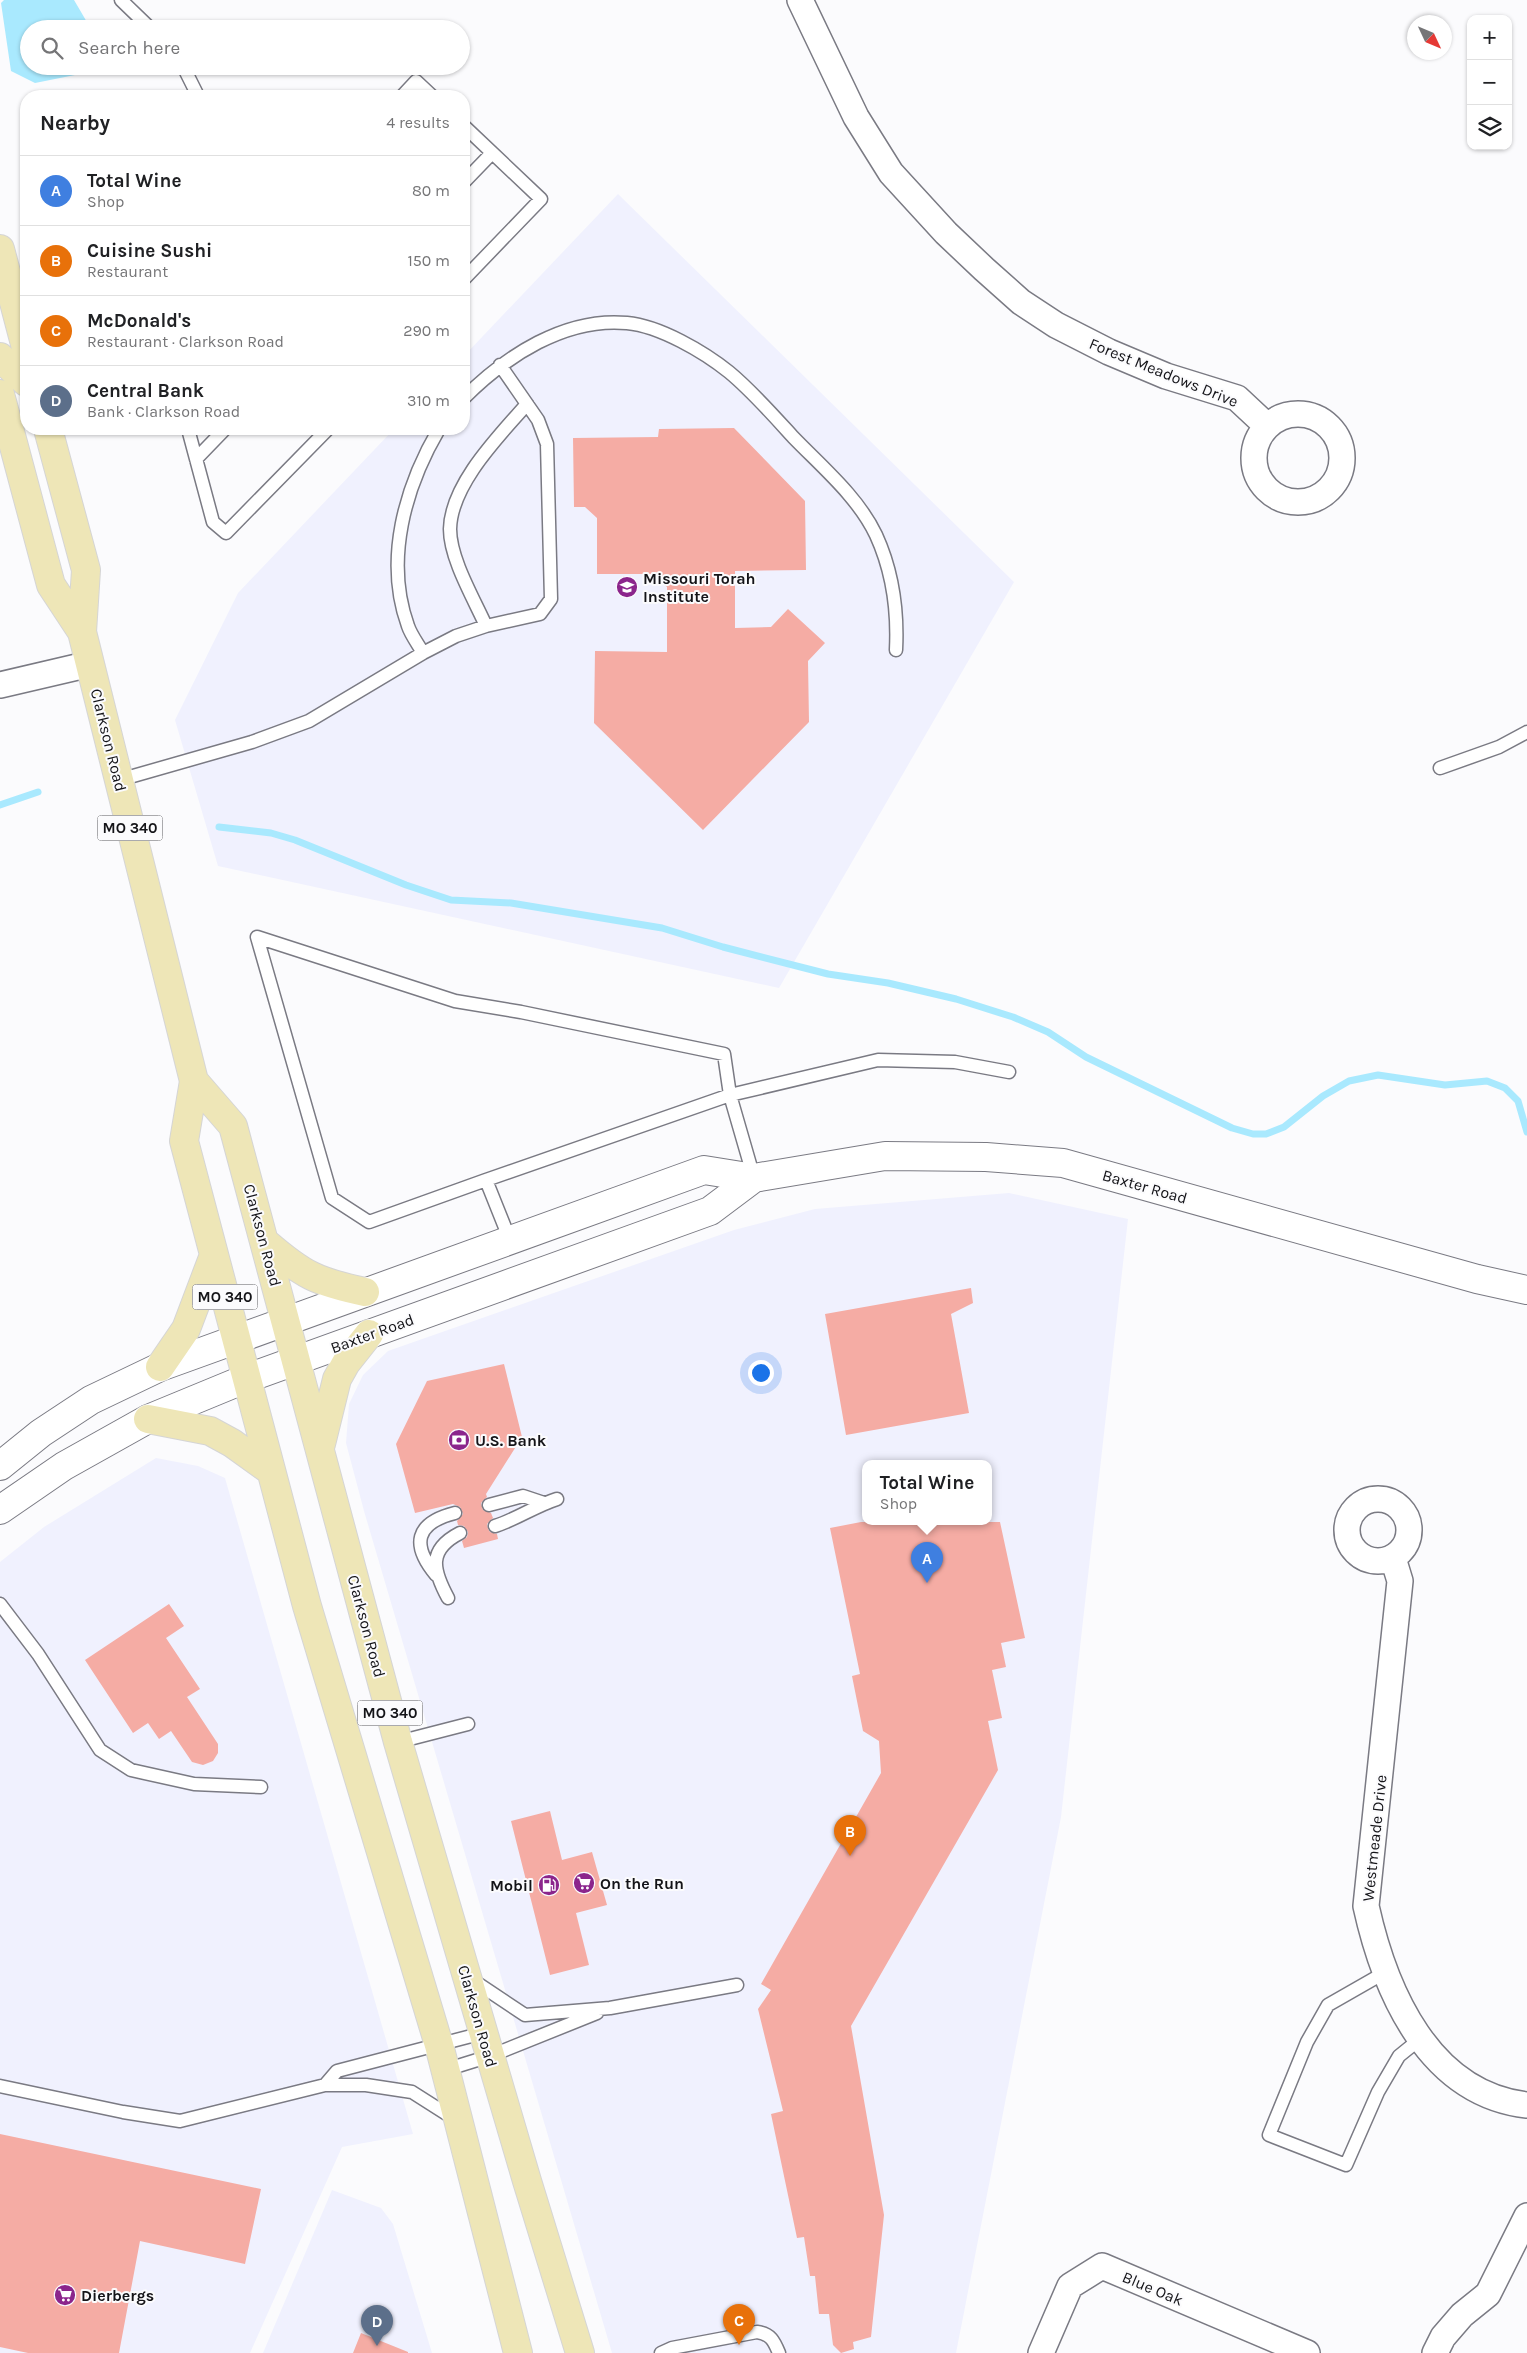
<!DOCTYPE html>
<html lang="en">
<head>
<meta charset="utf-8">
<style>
	:root { --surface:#fff; --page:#f2f2f2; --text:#202124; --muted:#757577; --line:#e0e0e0; --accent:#b45309 }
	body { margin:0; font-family:Karla,sans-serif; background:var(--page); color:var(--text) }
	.controls { position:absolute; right:15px; top:15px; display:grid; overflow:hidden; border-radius:10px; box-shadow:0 1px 4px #0004 }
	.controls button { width:45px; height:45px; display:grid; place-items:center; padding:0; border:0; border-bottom:1px solid var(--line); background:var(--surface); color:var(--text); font:25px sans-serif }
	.compass { position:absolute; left:1407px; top:15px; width:45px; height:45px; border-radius:50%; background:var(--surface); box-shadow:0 1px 4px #0004; rotate:134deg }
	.you { position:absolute; left:760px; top:1372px; width:18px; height:18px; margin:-12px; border:4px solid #fff; border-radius:50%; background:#1a73e8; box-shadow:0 0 0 8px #1a73e833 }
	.badge { display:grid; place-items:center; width:32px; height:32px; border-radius:50%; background:var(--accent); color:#fff; font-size:16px; font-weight:700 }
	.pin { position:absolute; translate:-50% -41px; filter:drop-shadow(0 1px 2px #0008) }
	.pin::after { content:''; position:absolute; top:26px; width:18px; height:15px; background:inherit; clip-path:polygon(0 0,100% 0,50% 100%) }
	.popup { position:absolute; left:862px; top:1460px; width:130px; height:65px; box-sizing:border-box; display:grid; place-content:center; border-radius:10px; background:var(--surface); filter:drop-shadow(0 1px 4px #0005); font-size:16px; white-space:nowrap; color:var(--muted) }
	.popup b { font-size:19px; color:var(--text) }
	.popup::after { content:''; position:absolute; left:50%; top:100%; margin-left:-10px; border:10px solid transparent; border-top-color:var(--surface) }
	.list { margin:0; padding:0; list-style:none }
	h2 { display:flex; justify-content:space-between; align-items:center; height:65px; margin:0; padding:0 20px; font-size:21px }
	h2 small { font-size:16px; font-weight:400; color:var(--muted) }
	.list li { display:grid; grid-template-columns:32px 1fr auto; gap:15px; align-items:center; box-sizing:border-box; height:70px; padding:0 20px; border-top:1px solid var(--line) }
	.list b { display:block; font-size:19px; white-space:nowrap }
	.list p { margin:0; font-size:16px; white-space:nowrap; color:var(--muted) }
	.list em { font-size:16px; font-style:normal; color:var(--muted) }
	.icon { flex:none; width:28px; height:28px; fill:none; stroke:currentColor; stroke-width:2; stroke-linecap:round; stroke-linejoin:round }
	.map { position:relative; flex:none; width:1527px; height:2353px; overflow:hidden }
	.search { position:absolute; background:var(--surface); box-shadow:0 1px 4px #0004; left:20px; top:20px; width:450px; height:55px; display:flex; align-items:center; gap:12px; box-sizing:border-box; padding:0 18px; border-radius:28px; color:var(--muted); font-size:19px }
	.panel { position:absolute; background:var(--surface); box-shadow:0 1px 4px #0004; left:20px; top:90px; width:450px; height:345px; border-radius:20px }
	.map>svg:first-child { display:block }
	.built { fill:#f0f1fe; fill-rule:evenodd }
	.water { fill:#a9e9fe }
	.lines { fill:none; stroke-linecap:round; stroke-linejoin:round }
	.stream { stroke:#a9e9fe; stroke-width:7 }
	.building { fill:#f5aca4 }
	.lane-casing { stroke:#7a7a83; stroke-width:15 }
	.street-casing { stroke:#7a7a83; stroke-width:28 }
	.secondary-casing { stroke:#7a7a83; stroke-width:30 }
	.primary-casing { stroke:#d5d5d5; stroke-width:30 }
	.lane { stroke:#fff; stroke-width:12 }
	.street { stroke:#fff; stroke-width:25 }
	.secondary { stroke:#fff; stroke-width:28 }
	.primary { stroke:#eee6b7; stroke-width:28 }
	.labels { text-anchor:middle; stroke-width:4; stroke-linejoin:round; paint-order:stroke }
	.shield { fill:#fbfbfd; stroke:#59595d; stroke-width:1 }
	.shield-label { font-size:15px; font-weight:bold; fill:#141418 }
	.street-label { font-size:16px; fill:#141418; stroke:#fbfbfd }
	.poi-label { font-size:16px; font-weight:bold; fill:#141418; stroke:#fbfbfd; text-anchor:start }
</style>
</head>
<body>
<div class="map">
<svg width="1527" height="2353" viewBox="0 0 1527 2353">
	<rect width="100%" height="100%" fill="#fbfbfd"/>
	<!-- built -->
	<path class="built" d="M618,194L1014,582L779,988L218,866L175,720L238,593L394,429H464V356Z
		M1009,1193L1128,1219L1061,1817L956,2353H612L364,1511L346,1443L349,1404L363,1375L388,1351L734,1230L815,1209ZM866,1464H988V1522H866Z
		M156,1458L198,1466L225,1478L413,2134L342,2147L250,2353H0V1562L44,1527Z
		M332,2190L381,2208L393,2224L432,2353H263Z"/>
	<!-- water -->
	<path class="water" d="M4,0H74L91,29H29V66H86L80,74L35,83L11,71L1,3Z"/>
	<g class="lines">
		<!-- stream -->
		<path class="stream" d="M0,805L38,792
			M219,827L271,833L295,840L406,885L451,900L511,903L662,928L723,947L828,974L888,983L956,999L1013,1017L1048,1032L1086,1057L1232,1128L1253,1134H1266L1284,1127L1323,1096L1349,1081L1378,1075L1445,1085L1487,1081L1505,1088L1518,1101L1527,1132"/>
	</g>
	<!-- building -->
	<path class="building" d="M734,428L805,501L806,570L735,571V628L771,627L788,609L825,643L808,661L809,722L703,830L594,723L595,651L667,652V587L654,574H597V518L585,507H574L573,438L658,437L659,429Z
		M971,1288L973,1303L951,1314L969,1413L846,1435L825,1314Z
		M504,1364L522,1437L486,1494L487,1497L481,1503L483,1510L491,1513L493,1518L487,1524L488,1529L490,1532L497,1534L498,1539L464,1548L462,1541L467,1537L468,1532L464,1526L458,1525L457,1521L463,1514L460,1507L453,1504L415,1513L396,1444L427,1381Z
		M861,1522H1000L1025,1638L1001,1643L1006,1667L992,1670L1002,1718L988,1721L998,1770L851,2026L884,2215L871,2337L853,2342L854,2349L841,2353L833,2345L829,2314H819L815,2276H810L804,2237L797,2238L771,2114L783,2111L758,2009L771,1990L761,1984L881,1773L879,1741L863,1731L852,1676L860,1674L830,1528Z
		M169,1604L184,1626L166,1638L200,1689L187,1697L218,1744V1753L213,1761L203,1765L192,1762L171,1731L159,1739L148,1723L133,1733L85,1660Z
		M550,1811L562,1860L592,1852L607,1905L576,1913L589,1965L550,1975L511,1821Z
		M0,2134L261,2189L245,2264L140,2241L119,2353H28L0,2347Z
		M361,2333L408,2352V2353H353Z"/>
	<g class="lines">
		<!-- lane casing -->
		<g class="lane-casing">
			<path id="lane" d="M121,0L151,29
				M183,66L198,96
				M402,96L416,81L432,96
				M464,126L541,199L464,279
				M464,182L492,153
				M464,398C506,356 565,317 627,323C660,326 704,352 729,372C752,391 773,415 793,437C822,467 858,497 876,535C893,572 898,610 896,650
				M188,429L213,522L226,533L328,429
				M196,459L225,429
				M486,626C474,599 450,559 450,529C451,484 499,436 527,404
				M423,653C418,644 411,635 408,626C384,560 405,487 439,429
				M1440,768L1499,747L1527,732
				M119,780L252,742L309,721L423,653L456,636L486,626L540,614L551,599L547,444L538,420L500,365
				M486,1180L730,1095L754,1178
				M510,1240L486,1180L369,1222L332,1198L257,937L455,1001L521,1012L724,1054L730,1095L878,1060L955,1062L1009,1072
				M489,1505L523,1496L544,1503
				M495,1526C517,1519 535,1506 557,1499
				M436,1575C411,1545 415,1523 455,1513
				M448,1598C433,1570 427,1550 460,1533
				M0,1604L38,1654L100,1750L131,1770L194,1784L261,1787
				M398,1742L468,1724
				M1384,1973L1328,2005L1307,2042L1269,2135L1346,2165L1378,2092L1399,2056L1420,2039
				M471,1979L525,2015L610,2008L737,1985
				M445,2070L490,2056L597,2013
				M325,2085L337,2071L483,2033
				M0,2086L123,2112L180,2121L325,2085H366L412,2092L456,2120
				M661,2353L672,2348L757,2332C771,2334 774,2341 779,2353"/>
		</g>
		<!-- street casing -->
		<g class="street-casing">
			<path id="street" d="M800,0L856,117L891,173L946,233L984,269L1021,302L1056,325L1109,352L1166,376L1237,398L1267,426
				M1254 458a44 44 0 1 1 88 0a44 44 0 1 1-88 0Z
				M0,685L90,664
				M1347 1530a31 31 0 1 1 62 0a31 31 0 1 1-62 0Z
				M1393,1558L1400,1581L1366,1906C1385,1992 1429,2094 1527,2105
				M1041,2353L1070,2286L1102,2266L1307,2353
				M1435,2353L1443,2337L1462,2315L1488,2294L1527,2216"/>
		</g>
		<!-- secondary casing -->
		<g class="secondary-casing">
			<path id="secondary" d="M0,1466L41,1433L91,1400L160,1367L704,1170L754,1178L885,1156L986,1157L1063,1163L1477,1279L1527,1290
				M0,1510L64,1466L148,1419L245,1379L710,1211L754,1178"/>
		</g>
		<!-- primary casing -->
		<g class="primary-casing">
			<path id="primary" d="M0,249L26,348
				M0,357L26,382
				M0,394L51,585L82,632
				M48,429L86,570L82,632L194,1081L184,1141L307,1606L439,2045L518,2353
				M194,1081L233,1126L398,1742L527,2181L580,2353
				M266,1243C303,1275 317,1282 365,1292
				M160,1367L186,1329L214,1255
				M148,1419L210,1431L232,1443L271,1471
				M321,1444L337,1379L346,1363L369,1334"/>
		</g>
		<!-- lane -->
		<use href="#lane" class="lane"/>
		<!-- street -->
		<use href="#street" class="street"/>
		<!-- secondary -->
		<use href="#secondary" class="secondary"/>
		<!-- primary -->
		<use href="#primary" class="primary"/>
	</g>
	<!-- icons -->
	<defs>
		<g id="school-disc" transform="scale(1.125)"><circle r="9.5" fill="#8b258c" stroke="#fbfbfd"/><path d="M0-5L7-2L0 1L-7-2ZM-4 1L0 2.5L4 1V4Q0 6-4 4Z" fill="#fff"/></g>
		<g id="bank-disc" transform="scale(1.125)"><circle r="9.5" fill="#8b258c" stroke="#fbfbfd"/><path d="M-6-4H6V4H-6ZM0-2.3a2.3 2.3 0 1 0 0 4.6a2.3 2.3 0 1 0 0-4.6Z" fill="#fff"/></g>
		<g id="supermarket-disc" transform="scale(1.125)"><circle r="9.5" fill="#8b258c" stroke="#fbfbfd"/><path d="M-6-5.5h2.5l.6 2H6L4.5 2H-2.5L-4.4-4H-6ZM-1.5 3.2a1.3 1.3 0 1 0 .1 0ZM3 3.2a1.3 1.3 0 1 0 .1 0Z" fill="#fff"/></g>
		<g id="fuel-disc" transform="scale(1.125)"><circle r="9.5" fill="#8b258c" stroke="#fbfbfd"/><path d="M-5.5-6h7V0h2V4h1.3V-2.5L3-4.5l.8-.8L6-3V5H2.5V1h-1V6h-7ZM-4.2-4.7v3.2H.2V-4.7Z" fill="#fff"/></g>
	</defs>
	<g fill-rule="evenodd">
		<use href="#school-disc" x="627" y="587"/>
		<use href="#bank-disc" x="459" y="1440"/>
		<use href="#supermarket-disc" x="584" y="1883"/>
		<use href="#fuel-disc" x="549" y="1885"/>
		<use href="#supermarket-disc" x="65" y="2295"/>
	</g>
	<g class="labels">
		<!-- shield labels -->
		<g class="shield">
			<rect x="97.5" y="815.5" width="65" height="25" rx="4"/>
			<rect x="192.5" y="1284.5" width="65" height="25" rx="4"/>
			<rect x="357.5" y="1700.5" width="65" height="25" rx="4"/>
		</g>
		<g class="shield-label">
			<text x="130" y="833">MO 340</text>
			<text x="225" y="1302">MO 340</text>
			<text x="390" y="1718">MO 340</text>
		</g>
		<!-- street labels -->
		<g class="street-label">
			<text transform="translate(1164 372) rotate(22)" y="6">Forest Meadows Drive</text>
			<text transform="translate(109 740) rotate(76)" y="6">Clarkson Road</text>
			<text transform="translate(1145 1186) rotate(16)" y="6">Baxter Road</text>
			<text transform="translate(263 1235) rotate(75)" y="6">Clarkson Road</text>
			<text transform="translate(372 1333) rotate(-20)" y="6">Baxter Road</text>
			<text transform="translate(367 1626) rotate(75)" y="6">Clarkson Road</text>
			<text transform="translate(1374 1838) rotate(-84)" y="6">Westmeade Drive</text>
			<text transform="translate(478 2016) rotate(74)" y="6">Clarkson Road</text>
			<text transform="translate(1153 2288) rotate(23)" y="6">Blue Oak</text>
		</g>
		<!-- poi labels -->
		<g class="poi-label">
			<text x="643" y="584">Missouri Torah<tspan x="643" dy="18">Institute</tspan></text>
			<text x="475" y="1446">U.S. Bank</text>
			<text x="600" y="1889">On the Run</text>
			<text x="533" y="1891" text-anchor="end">Mobil</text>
			<text x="81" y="2301">Dierbergs</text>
		</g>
	</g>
</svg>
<div class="controls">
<button>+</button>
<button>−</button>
<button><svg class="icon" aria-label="layers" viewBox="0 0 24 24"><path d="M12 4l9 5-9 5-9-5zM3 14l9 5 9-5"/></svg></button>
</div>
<svg class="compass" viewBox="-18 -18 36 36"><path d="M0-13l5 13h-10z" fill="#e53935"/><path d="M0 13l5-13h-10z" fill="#757577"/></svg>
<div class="you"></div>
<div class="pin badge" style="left:927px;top:1583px;background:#3f7fe0">A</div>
<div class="popup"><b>Total Wine</b>Shop</div>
<div class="pin badge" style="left:850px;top:1856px;background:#e8710a">B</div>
<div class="pin badge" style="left:739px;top:2345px;background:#e8710a">C</div>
<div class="pin badge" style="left:377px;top:2346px;background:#5c6f8a">D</div>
<div class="search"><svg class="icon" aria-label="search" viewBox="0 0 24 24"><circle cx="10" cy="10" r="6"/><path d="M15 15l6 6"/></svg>Search here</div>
<section class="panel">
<h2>Nearby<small>4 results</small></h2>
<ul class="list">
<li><span class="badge" style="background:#3f7fe0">A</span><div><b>Total Wine</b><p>Shop</p></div><em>80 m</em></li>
<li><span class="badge" style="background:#e8710a">B</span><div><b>Cuisine Sushi</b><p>Restaurant</p></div><em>150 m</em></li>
<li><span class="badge" style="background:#e8710a">C</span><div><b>McDonald's</b><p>Restaurant · Clarkson Road</p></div><em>290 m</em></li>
<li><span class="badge" style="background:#5c6f8a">D</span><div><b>Central Bank</b><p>Bank · Clarkson Road</p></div><em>310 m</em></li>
</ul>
</section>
</div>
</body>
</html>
